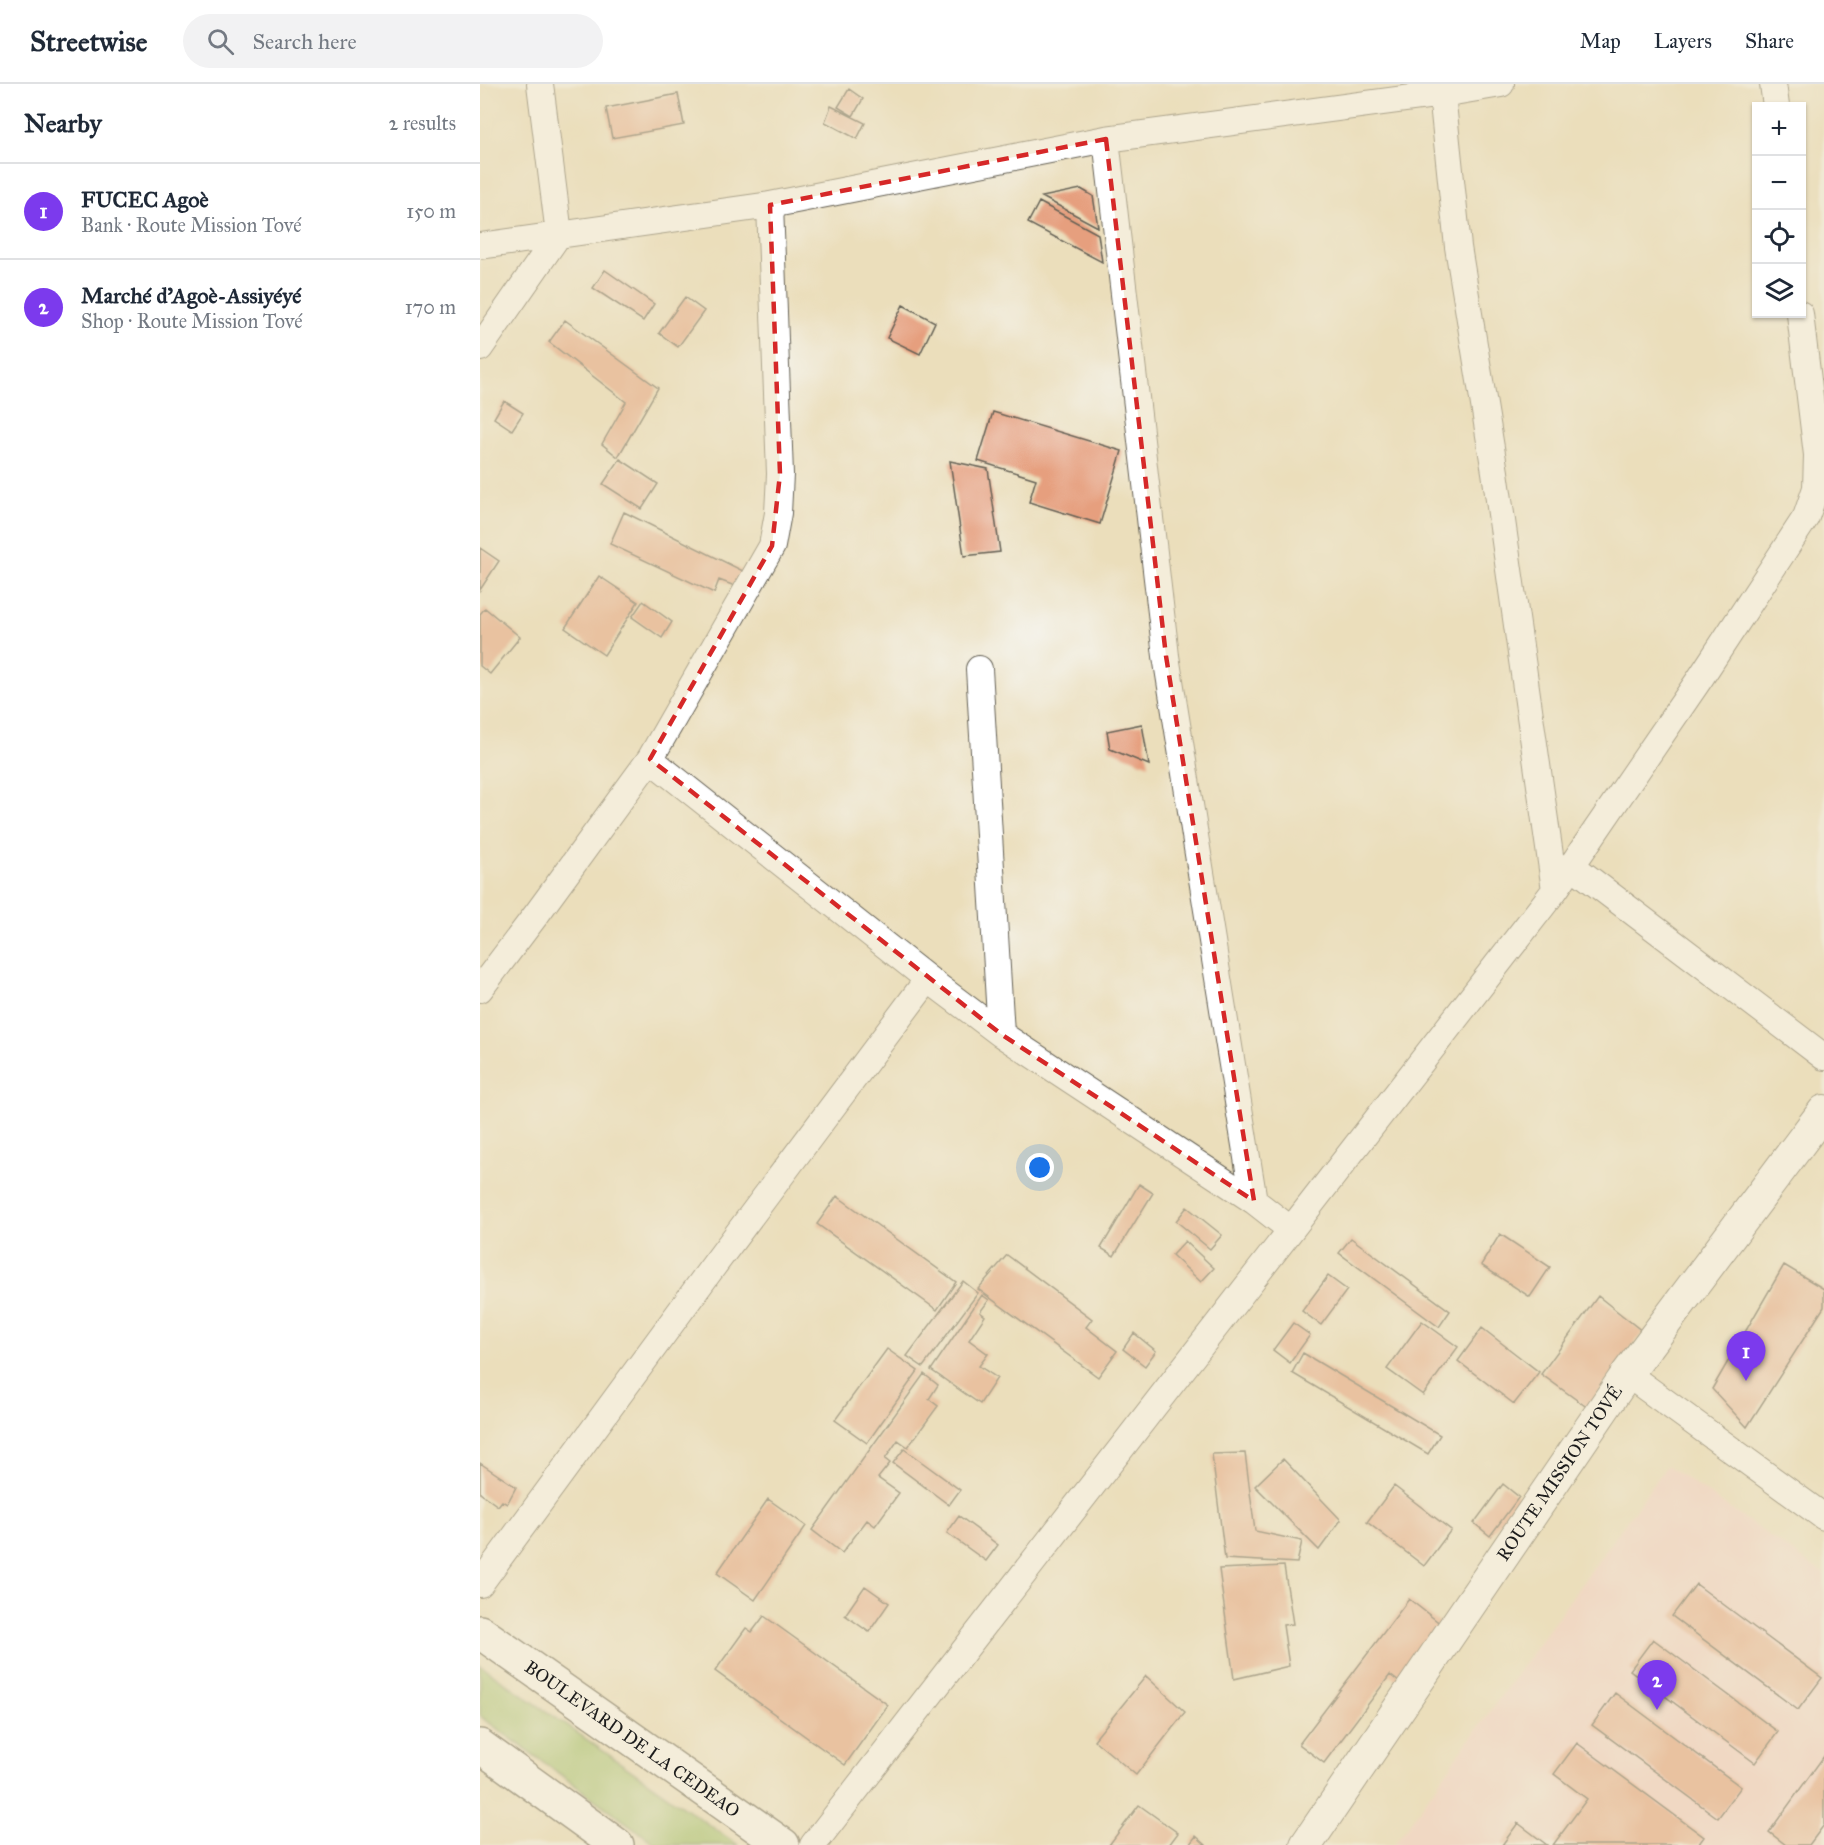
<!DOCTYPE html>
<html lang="en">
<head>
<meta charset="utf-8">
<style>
	:root { --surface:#fff; --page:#f2f2f3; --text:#1f2937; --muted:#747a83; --line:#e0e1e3; --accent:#7c3aed }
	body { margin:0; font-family:"IM FELL Great Primer",serif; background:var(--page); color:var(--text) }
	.controls { position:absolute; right:18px; top:18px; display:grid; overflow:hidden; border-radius:0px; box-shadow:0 2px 4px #0004 }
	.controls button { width:54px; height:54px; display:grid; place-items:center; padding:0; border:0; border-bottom:2px solid var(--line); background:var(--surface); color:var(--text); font:30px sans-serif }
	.you { position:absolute; left:560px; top:1084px; width:21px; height:21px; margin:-15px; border:4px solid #fff; border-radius:50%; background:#1a73e8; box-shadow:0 0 0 9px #1a73e833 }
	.badge { display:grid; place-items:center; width:39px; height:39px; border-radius:50%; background:var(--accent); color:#fff; font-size:20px; font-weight:700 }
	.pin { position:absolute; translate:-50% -50px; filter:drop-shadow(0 2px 3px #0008) }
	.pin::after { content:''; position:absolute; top:32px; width:21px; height:18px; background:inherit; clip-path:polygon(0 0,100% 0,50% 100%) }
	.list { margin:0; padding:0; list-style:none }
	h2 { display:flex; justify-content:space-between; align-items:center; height:78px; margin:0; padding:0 24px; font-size:26px }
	h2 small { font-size:20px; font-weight:400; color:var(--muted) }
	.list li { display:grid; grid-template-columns:39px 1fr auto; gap:18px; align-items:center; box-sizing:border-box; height:96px; padding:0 24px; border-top:2px solid var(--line) }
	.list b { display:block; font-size:22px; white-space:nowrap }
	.list p { margin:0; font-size:20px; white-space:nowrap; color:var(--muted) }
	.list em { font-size:20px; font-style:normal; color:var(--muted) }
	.icon { flex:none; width:33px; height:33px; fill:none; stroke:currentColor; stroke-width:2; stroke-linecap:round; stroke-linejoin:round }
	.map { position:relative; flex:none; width:1344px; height:1761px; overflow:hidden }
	header { display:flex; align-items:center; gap:36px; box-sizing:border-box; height:84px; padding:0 30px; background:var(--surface); border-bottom:2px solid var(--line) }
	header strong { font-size:28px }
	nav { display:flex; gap:33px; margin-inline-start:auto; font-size:21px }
	.search { width:420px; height:54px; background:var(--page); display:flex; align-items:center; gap:15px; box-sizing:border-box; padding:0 21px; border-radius:33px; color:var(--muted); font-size:22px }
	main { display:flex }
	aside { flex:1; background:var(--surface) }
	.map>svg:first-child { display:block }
	.built { fill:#f7d0cc }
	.green { fill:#9dc16b; stroke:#5c6e44; stroke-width:1.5 }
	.building { fill:#e69f7e }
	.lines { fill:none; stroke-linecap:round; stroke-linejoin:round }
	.minor-casing { stroke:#646054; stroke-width:28 }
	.tertiary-casing { stroke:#646054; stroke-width:34 }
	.primary-casing { stroke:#646054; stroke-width:36 }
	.minor { stroke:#fff; stroke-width:26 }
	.tertiary { stroke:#fff; stroke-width:32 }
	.primary { stroke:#fff; stroke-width:33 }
	.marked { fill:none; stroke:#d62828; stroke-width:4.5; stroke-dasharray:12 8; stroke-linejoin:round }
	.labels { text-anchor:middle; stroke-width:4.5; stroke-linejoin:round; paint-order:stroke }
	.street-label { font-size:18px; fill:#1c1c1c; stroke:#f6f6f2 }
</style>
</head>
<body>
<header>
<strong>Streetwise</strong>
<div class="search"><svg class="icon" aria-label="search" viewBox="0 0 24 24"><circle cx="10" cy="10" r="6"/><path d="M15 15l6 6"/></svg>Search here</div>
<nav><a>Map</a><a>Layers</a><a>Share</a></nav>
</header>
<main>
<aside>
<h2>Nearby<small>2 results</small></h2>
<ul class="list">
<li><span class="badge">1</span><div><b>FUCEC Agoè</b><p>Bank · Route Mission Tové</p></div><em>150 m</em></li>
<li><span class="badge">2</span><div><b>Marché d'Agoè-Assiyéyé</b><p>Shop · Route Mission Tové</p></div><em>170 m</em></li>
</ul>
</aside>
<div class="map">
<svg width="1344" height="1761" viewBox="0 0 1344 1761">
	<rect width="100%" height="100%" fill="#f6f6f2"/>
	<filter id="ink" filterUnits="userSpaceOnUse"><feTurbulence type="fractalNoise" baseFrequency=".0167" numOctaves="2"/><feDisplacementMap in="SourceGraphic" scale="12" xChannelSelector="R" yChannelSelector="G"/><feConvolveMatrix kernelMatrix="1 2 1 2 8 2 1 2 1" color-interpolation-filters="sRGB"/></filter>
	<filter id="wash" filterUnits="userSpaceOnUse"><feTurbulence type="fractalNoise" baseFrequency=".008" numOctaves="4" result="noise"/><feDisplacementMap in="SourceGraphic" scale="24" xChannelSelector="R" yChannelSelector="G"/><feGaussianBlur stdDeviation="1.35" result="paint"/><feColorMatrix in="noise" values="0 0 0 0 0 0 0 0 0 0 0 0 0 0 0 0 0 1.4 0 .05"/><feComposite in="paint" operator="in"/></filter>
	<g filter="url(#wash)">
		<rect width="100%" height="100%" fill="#ebdebb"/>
		<!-- built -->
		<path class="built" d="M1187,1381L1344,1490V1761H914Z"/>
		<!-- green -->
		<path class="green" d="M0,1581L258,1761H177L0,1632Z"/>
		<g id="blocks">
			<!-- building -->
			<path class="building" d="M369,5L383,15L373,32L358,23Z
				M198,10L204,41L132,54L126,24Z
				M351,22L385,39L377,55L345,38Z
				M601,105L613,112L618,143L562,113Z
				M559,118L618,150L622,178L548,139Z
				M125,186L174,220L163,237L113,204Z
				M205,213L224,227L198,263L179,249Z
				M423,221L455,238L440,270L407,254Z
				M85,236L178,304L138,373L122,360L146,318L69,258Z
				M24,317L43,329L32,346L14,334Z
				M513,328L642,367L620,440L549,418L556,395L498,377Z
				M140,375L178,400L162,425L123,400Z
				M470,377L508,385L520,468L484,472Z
				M144,428L263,487L255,502L239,496L234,509L130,460Z
				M0,464L19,477L0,506Z
				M119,492L158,518L124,571L85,544Z
				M163,517L192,538L182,554L152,533Z
				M5,524L40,553L10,590L0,582V530Z
				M662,640L669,681L630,665L627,647Z
				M659,1100L673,1109L634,1172L621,1164Z
				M357,1112L476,1198L457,1226L337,1140Z
				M707,1123L742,1151L730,1165L696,1137Z
				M1020,1150L1070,1183L1050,1213L1001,1181Z
				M871,1154L970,1227L959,1243L859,1169Z
				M705,1157L734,1184L721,1198L692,1171Z
				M527,1171L612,1235L606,1243L637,1267L618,1293L498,1205Z
				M1304,1181L1344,1205V1223L1267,1343L1232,1305Z
				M848,1192L867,1206L841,1241L822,1227Z
				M483,1197L498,1209L443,1283L427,1272Z
				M502,1211L509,1216L500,1228L505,1232L489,1256L508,1270L499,1282L517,1294L500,1320L451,1286Z
				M1118,1212L1163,1248L1108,1324L1061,1290Z
				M942,1237L978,1263L943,1311L907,1285Z
				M813,1239L830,1251L810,1279L793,1266Z
				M1002,1244L1059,1288L1034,1320L978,1277Z
				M654,1249L676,1267L665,1282L643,1265Z
				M407,1265L438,1287L387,1359L355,1336Z
				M823,1269L960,1351L948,1370L812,1289Z
				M444,1290L458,1301L449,1315L458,1322L428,1363L418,1356L405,1375L410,1379L398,1394L419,1409L395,1442L387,1436L362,1469L332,1446Z
				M424,1365L480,1406L469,1421L413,1379Z
				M765,1369L775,1447L822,1457L817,1479L745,1475L732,1370Z
				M803,1375L861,1436L839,1466L775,1402Z
				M0,1379L36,1403L27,1420L22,1417L18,1422L0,1409Z
				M1023,1400L1039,1413L1010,1452L994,1439Z
				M914,1402L971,1446L944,1482L887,1438Z
				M288,1415L326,1442L275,1516L237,1489Z
				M479,1432L518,1461L506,1477L467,1449Z
				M804,1482L813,1540L803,1541L809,1582L754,1595L739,1485Z
				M1216,1500L1342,1594L1318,1626L1192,1532Z
				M385,1502L409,1519L389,1548L365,1531Z
				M929,1515L962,1541L919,1598L910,1591L844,1679L819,1660Z
				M284,1532L408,1621L365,1681L235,1587L266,1544L272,1548Z
				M1173,1555L1298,1648L1275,1679L1150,1586Z
				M666,1592L705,1628L656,1691L614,1656Z
				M1135,1609L1261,1703L1238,1734L1112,1641Z
				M1097,1659L1224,1753L1218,1761H1073L1107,1715L1074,1690Z
				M1344,1672V1741L1329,1761H1306L1289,1748Z
				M659,1721L698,1749L689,1761H629Z
				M1038,1739L1067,1761H1022Z
				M716,1752L726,1761H709Z"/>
		</g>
	</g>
	<g filter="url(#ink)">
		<use href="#blocks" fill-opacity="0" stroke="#646054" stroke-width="1.5"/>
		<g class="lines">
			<!-- minor casing -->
			<g class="minor-casing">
				<path id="minor" d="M1293,0L1296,22
					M962,10L978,163L1015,388L1075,806
					M626,55L686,572L774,1117
					M0,162L290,121L626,55L962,10L1021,0
					M0,264L79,150L60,0
					M499,585L521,950
					M170,675L448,895L521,950L774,1117L810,1145
					M1091,781L1344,973
					M0,905L56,831L170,675L292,462L298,429L300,390L290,121
					M1147,1290L1344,1433
					M0,1500L229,1188L448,895
					M333,1761L1075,806L1219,596L1326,433L1336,404L1337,371L1320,230"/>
			</g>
			<!-- tertiary casing -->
			<g class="tertiary-casing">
				<g id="tertiary">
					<path id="s1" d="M826,1761L1147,1290L1344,1027"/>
				</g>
			</g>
			<!-- primary casing -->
			<g class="primary-casing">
				<g id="primary">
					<path id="s2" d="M0,1548L303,1761"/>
					<path d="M0,1662L137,1761"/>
				</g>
			</g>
			<!-- minor -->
			<use href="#minor" class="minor"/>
			<!-- tertiary -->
			<use href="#tertiary" class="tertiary"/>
			<!-- primary -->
			<use href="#primary" class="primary"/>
		</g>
	</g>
	<!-- marked area -->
	<path d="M0 0H1344V1761H0ZM626,55L686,572L774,1117L521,950L170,675L292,462L300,390L290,121Z" fill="#ebdebb" fill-opacity=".55" fill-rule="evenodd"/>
	<path class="marked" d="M626,55L686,572L774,1117L521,950L170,675L292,462L300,390L290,121Z"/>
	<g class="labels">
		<!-- street labels -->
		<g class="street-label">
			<text dy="6" stroke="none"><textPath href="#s1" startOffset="450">ROUTE MISSION TOVÉ</textPath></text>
			<text dy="6" stroke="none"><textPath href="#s2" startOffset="186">BOULEVARD DE LA CEDEAO</textPath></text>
		</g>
	</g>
</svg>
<div class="controls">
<button>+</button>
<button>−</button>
<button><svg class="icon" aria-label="locate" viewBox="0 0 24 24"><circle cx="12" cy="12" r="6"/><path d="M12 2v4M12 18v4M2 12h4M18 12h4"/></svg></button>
<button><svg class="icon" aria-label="layers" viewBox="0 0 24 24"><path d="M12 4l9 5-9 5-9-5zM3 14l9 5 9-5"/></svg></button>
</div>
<div class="you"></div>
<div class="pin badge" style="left:1266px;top:1297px">1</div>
<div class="pin badge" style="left:1177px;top:1626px">2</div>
</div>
</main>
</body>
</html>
